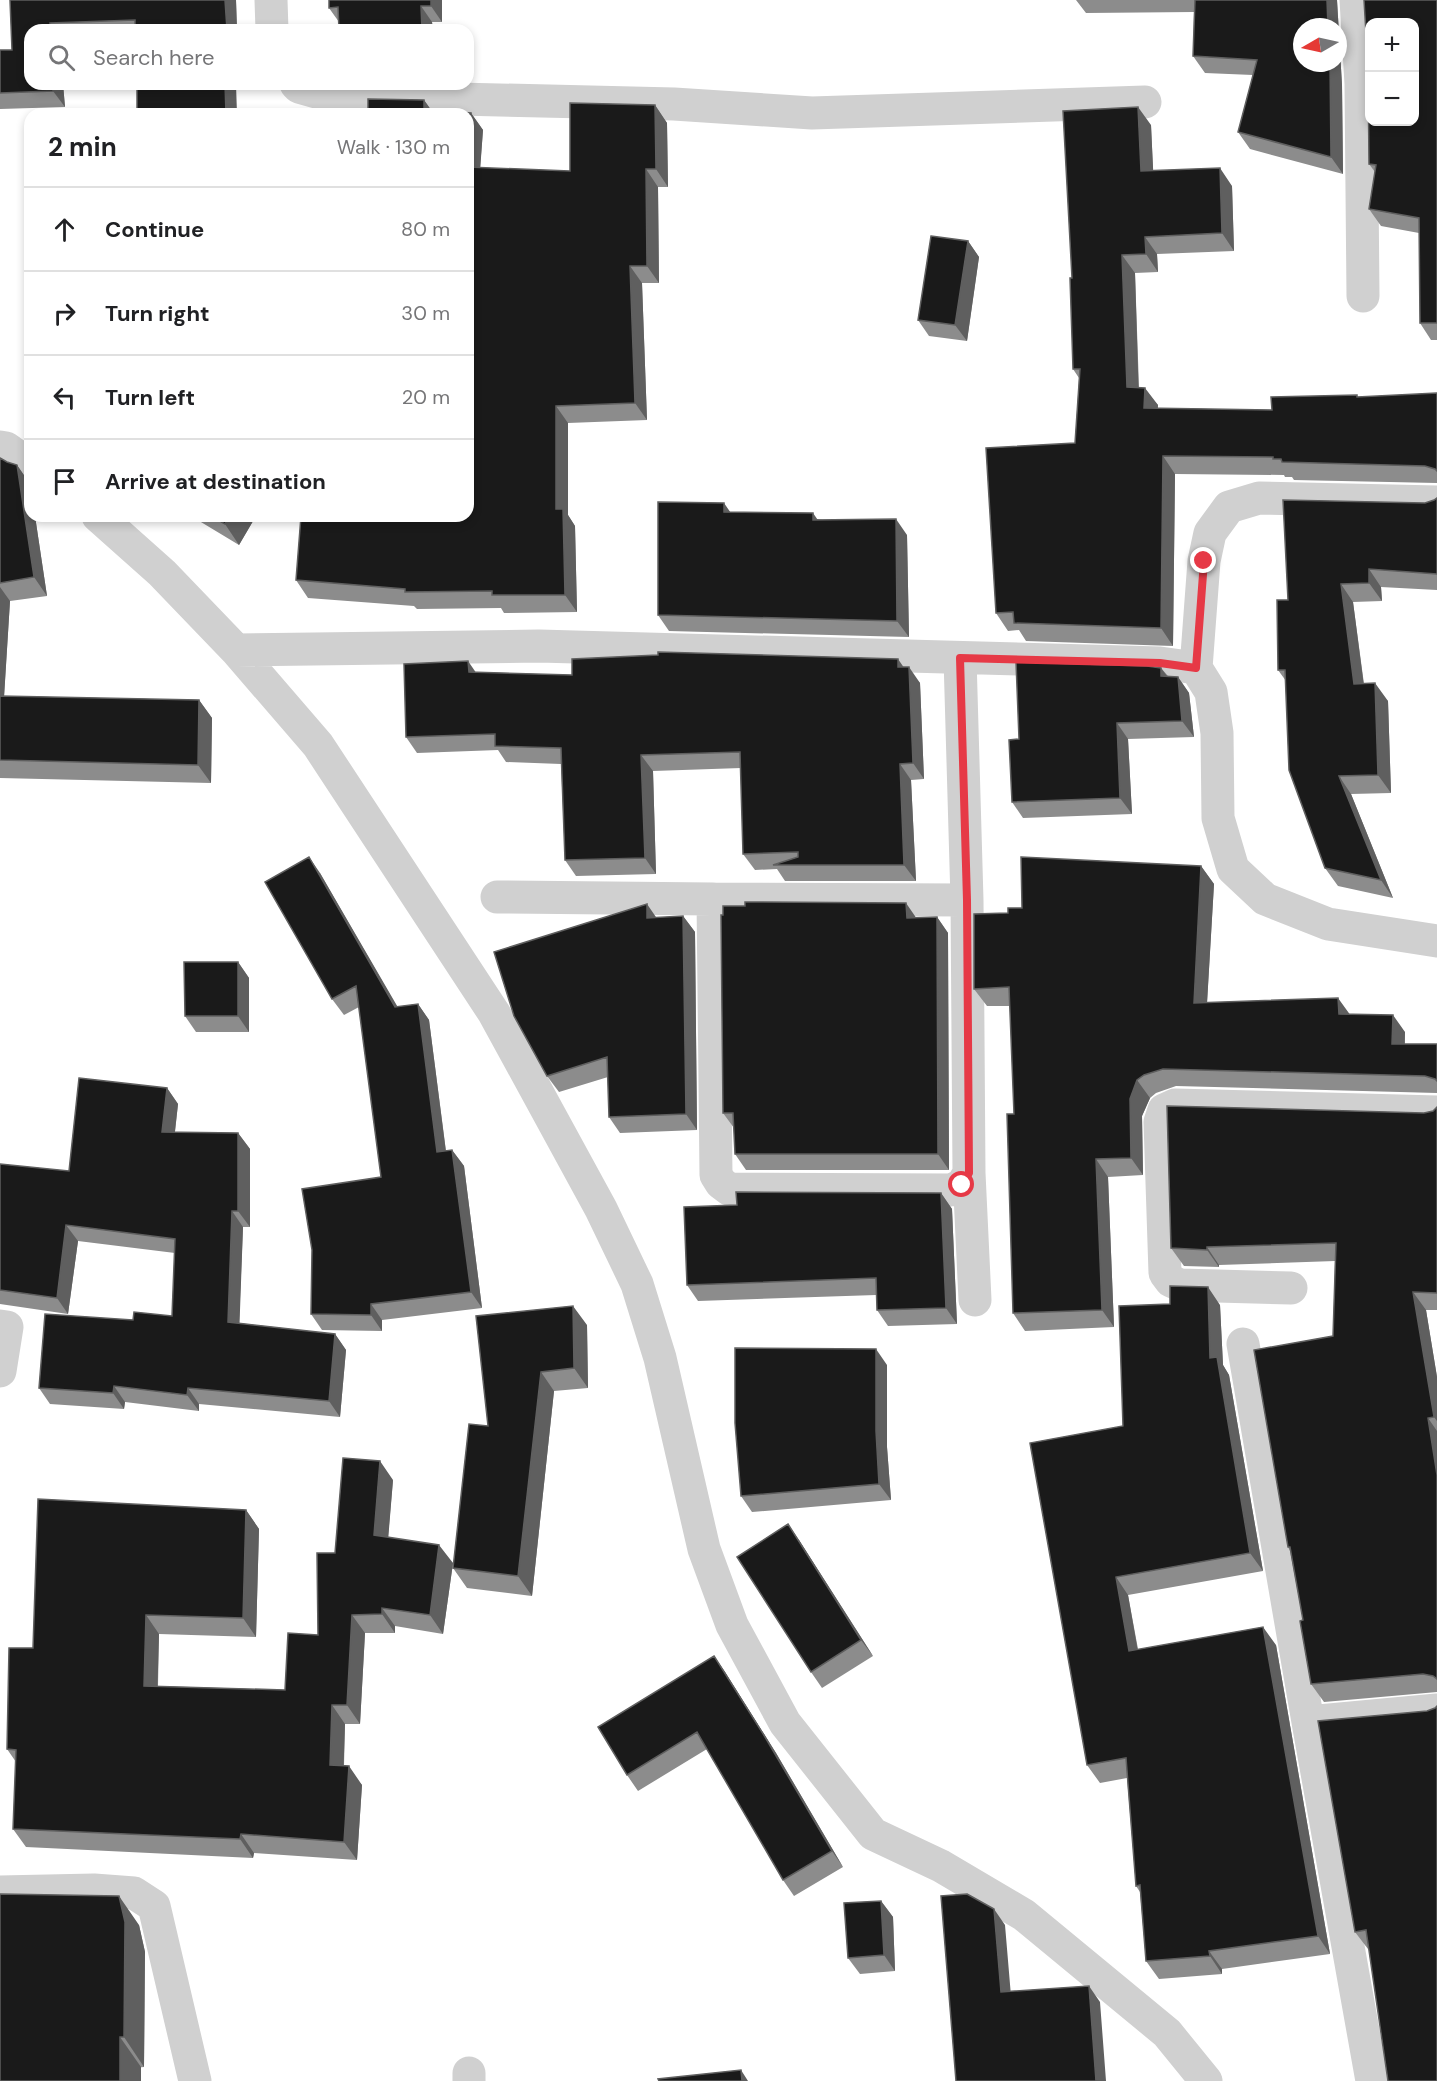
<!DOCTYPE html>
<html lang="en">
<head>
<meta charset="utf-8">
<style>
	:root { --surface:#fff; --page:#f2f2f2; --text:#202124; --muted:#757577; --line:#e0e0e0 }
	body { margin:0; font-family:"DM Sans",sans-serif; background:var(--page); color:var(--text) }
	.controls { position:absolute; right:18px; top:18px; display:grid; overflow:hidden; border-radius:12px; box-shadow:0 3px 9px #0003 }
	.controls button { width:54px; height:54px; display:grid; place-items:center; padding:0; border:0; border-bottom:2px solid var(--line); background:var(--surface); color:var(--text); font:30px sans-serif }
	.compass { position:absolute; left:1293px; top:18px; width:54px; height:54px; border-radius:50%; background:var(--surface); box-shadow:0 3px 9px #0003; rotate:261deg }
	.stop { position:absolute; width:18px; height:18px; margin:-14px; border:4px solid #e63946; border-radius:50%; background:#fff }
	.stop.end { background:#e63946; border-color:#fff; box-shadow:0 2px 6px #0008 }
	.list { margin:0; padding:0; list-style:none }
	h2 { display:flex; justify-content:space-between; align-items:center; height:78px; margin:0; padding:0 24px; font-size:26px }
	h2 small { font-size:20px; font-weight:400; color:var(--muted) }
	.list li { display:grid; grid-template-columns:39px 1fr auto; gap:18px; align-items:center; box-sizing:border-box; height:84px; padding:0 24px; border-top:2px solid var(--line) }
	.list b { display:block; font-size:22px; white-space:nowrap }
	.list em { font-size:20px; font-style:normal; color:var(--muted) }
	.icon { flex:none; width:33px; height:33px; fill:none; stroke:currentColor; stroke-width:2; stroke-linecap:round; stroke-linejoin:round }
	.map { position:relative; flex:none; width:1437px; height:2081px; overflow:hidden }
	.search { position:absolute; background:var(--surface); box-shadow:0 3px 9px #0003; left:24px; top:24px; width:450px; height:66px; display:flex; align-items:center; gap:15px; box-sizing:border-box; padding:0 21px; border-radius:18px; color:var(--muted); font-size:22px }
	.panel { position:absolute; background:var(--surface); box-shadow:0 3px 9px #0003; left:24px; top:108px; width:450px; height:414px; border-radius:18px }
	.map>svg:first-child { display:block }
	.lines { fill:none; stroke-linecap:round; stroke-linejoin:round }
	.street { stroke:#d0d0d0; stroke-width:33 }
	.wall { fill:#8c8c8c }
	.shaded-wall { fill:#5f5f5f }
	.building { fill:#1a1a1a; stroke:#5f5f5f; stroke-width:1.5; fill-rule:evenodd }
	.route { stroke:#e63946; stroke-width:8 }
</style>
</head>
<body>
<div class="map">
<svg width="1437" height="2081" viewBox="0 0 1437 2081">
	<rect width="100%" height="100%" fill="#fff"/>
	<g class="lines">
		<!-- street -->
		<path class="street" d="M271,0L272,30
			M1356,0L1361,84L1363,296
			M296,84L299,87L331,96L674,104L812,113L1145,102
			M0,447L6,448L30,465
			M98,516L162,573L236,650L318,745L494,1013L601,1209L637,1284L660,1358L704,1549L732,1625L785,1723L873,1834L941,1866L1024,1915L1167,2033L1206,2081
			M236,650L539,646L1160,663L1196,668L1211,692L1217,733L1218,818L1233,869L1265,899L1328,924L1437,941
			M960,658L967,900L969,1173L962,1185L951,1190L729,1189L721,1183L716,1175L713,899L967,900
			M1196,668L1204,561L1210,533L1229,507L1259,498L1437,502
			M497,897L713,899
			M969,1173L975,1300
			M1291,1288L1180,1285L1171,1281L1165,1273L1160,1122L1164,1110L1175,1105L1437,1112
			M0,1326L7,1327L0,1371
			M1243,1344L1308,1722
			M0,1892L94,1890L134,1893L154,1906L195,2081
			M469,2081V2073
			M1372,2081L1308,1722L1437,1710"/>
	</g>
	<!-- wall -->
	<path class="wall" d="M10,0H236L237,30H30L63,84L65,107L0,109V50H12Z
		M442,0V22H432L433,30H339V22L329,8Z
		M1076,0H1337L1342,85L1343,174L1250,149L1238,132L1253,75L1205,73L1193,56L1194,12L1086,13Z
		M1437,0V340H1431L1420,323L1419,233L1381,226L1369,209L1375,172L1369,164L1368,67Z
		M368,99L424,100L431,110L471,113L483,130L480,168L570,171V103L655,105L667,123L668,187H658L659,283H642L647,420L568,423V515L575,526L577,612L504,613L501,608L417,609L414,606L308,598L296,580L301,516H468V114H368Z
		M1151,125L1153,170L1232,186L1234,251L1157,254L1158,272L1135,273L1139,387L1158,405V408L1272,410L1358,397L1437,393V483L1294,480L1292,477H1285L1284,475L1175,474L1173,646L1026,641L1019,630L1008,631L996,613L1075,443L1079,378L1073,369L1072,278Z
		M968,241L979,257L967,341L929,336L918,320Z
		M0,458L7,462L17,465L30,484V516H35L47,596L10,601L4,696L199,700L212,718L211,783L0,778Z
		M1437,498V590L1381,587L1382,601L1353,602L1364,684L1388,701L1391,793L1351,794L1393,898L1338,886L1325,868L1286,681L1278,670L1288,600L1425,503L1434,500Z
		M731,512L817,519L907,535L909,637L669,631L658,615Z
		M191,516H256L239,545Z
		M904,667L920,683L924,779L911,780L916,881H785L777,869L755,870L743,854L741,768L653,771L656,874L576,876L565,860L561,764L506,762L498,750L417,753L406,737L476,672L572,675Z
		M1161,668L1168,676L1178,677L1189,693L1194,737L1128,739L1132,814L1023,818L1012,802L1019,739Z
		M1201,866L1214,884L1207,1002L1349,1014L1405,1032V1044H1437V1093L1176,1086L1156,1093L1150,1098L1142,1116L1143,1175L1108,1177L1114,1327L1025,1331L1013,1313L1014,1114L1010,1006H987L974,989L1008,913L1022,908Z
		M320,873L397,1007L418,1004L429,1020L446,1151L452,1150L464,1166L482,1308L382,1320V1331L322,1330L311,1314L381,1177L359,1007L344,1015L332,999Z
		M683,916L695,932L697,1130L620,1133L609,1117L608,1077L559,1092L547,1076L656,918Z
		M937,917L948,933L949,1170H746L735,1154L734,1128L723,1113L917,918Z
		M238,962L249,978V1032H196L185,1016Z
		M167,1088L178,1104L175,1132L238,1133L250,1149V1227H243L239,1323L335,1334L346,1350L340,1417L199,1404V1411L125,1402L124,1409L50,1404L39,1388L133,1320L172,1316L175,1253L78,1241L68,1314L0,1304V1164L69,1171Z
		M1437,1107V1310H1426L1437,1377V1692L1324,1702L1311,1684L1303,1620L1290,1551L1288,1547L1333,1336L1335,1261L1219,1265V1267L1184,1266L1171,1248L1424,1113L1433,1111Z
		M941,1193L952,1209L957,1324L888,1326L877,1310L876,1295L698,1301L687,1285L737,1205Z
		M1220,1305L1223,1365L1229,1375L1263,1571L1128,1595L1138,1649L1276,1645L1330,1954L1222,1969V1974L1159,1979L1146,1961L1140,1892L1136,1886L1127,1778L1100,1783L1087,1765L1123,1426Z
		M587,1325L588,1388L554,1391L532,1596L467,1588L453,1568L488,1426Z
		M887,1365V1447L891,1500L752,1512L741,1496Z
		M393,1480L388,1537L453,1563L443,1634L395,1626V1633H365L360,1724H345L344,1766L362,1785L357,1860L254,1853L253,1858L26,1847L13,1829L16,1762L7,1749L33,1648L246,1510L259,1529L256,1637L159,1634L158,1686L285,1690L318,1635L335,1553Z
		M799,1540L873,1656L822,1688L811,1672Z
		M714,1656L725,1672L776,1753L843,1867L794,1896L783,1880L707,1749L638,1791L627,1775Z
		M1435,1708L1369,1949H1368L1355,1932L1427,1711Z
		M881,1901L893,1917L895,1971L860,1974L848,1958Z
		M139,1925L145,1952L144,2067L0,2081Z"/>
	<!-- shaded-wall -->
	<path class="shaded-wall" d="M225,0H236L237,30H227Z
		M431,0H442V22L431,6Z
		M1327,0H1337L1342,85L1343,174L1331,157L1330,63H1338V27H1328Z
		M421,6L432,22L433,30H422Z
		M53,84H63L65,107L53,91Z
		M225,84H236L237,114H226Z
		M424,100L434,114L424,110Z
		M655,105L667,123L668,187L656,169Z
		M1138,107L1151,125L1154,188L1141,171Z
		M471,113L483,130L479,185L468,169V152Z
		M1220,168L1232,186L1234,251L1222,233Z
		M646,169L658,187L659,283L647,266Z
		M1145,237L1157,254L1158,272L1146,254Z
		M968,241L979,257L967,341L955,325Z
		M1122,255L1135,273L1139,404L1127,387Z
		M630,266L642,283L647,420L635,403Z
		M1145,388L1158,405L1156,426L1144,408Z
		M556,406L568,423V515L575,526L577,612L565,595L556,509Z
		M1163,456L1175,474L1173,646L1161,628Z
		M17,465L30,484V516H35L47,596L34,577Z
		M724,503L735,519L724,512Z
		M813,513L824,529L813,520Z
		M230,516H256L239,545L225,524Z
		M896,519L907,535L909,637L897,621Z
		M1369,569L1381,587L1382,601L1369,583Z
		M1341,584L1353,602L1366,702L1354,684Z
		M0,587L10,601L3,714L0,710Z
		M898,659L909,675L898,667Z
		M468,661L479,677L469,672Z
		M909,667L920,683L924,779L913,763Z
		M1161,668L1173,684L1161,676Z
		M1178,677L1189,693L1194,737L1182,721Z
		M1375,683L1388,701L1391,793L1378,775Z
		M199,700L212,718L211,783L198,765Z
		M1117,723L1128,739L1132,814L1120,798Z
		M641,755L653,771L656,874L645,858Z
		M900,764L911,780L916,881L904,865Z
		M1339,776L1351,794L1393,898L1381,880Z
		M309,857L320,873L407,1023L395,1007Z
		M1201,866L1214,884L1206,1021L1194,1003Z
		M906,903L917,919L907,918Z
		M647,904L658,920L647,918Z
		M683,916L695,932L697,1130L686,1114Z
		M937,917L948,933L949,1170L938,1154Z
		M238,962L249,978V1032L238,1016Z
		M1338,998L1351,1016L1339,1014Z
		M418,1004L429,1020L448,1168L437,1152Z
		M1393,1015L1405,1032L1404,1061L1392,1044Z
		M1137,1080L1150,1098L1142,1116L1143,1175L1131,1158L1130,1099Z
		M167,1088L178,1104L173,1148L162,1132Z
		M238,1133L250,1149V1227L238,1211Z
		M452,1150L464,1166L482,1308L471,1292Z
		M1096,1159L1108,1177L1114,1327L1102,1310Z
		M941,1193L952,1209L957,1324L946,1308Z
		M232,1211L243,1227L239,1338L228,1322Z
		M66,1225L78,1241L68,1314L57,1298Z
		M1207,1247L1219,1265V1267L1207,1250Z
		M1208,1287L1220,1305L1223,1365L1229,1375L1263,1571L1250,1553L1210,1358Z
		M1413,1292L1426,1310L1437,1377V1421L1434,1417Z
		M371,1304L382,1320V1331L371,1315Z
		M573,1306L587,1325L588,1388L574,1368Z
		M335,1334L346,1350L340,1417L329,1401Z
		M876,1349L887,1365V1447L891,1500L879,1484L876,1431Z
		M541,1372L554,1391L532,1596L518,1576Z
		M114,1386L125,1402L124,1409L113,1393Z
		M188,1388L199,1404V1411L187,1395Z
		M1428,1418L1437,1431V1475Z
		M380,1461L393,1480L387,1553L374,1535Z
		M246,1510L259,1529L256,1637L243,1618Z
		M788,1524L799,1540L873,1656L861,1640Z
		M439,1545L453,1563L443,1634L430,1615Z
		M1116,1577L1128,1595L1141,1669L1129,1651Z
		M382,1608L395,1626V1633L382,1614Z
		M146,1615L159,1634L157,1704L144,1686Z
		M352,1615L365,1633L360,1724L347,1705Z
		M1263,1627L1276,1645L1330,1954L1318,1936Z
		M714,1656L725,1672L776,1753L843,1867L832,1851Z
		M332,1705L345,1724L343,1784L330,1765Z
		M349,1766L362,1785L357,1860L344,1842Z
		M241,1834L254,1853L253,1858L240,1839Z
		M119,1896L139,1925L145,1952L144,2067L124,2037Z
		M881,1901L893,1917L895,1971L884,1955Z
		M994,1909L1005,1925L1012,2008L1001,1992Z
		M1209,1951L1222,1969V1974L1210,1956Z
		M1089,1986L1100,2002L1106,2081H1096Z
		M120,2037L141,2067V2081H120Z
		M741,2070L748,2081H742Z"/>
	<!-- building -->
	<path class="building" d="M10,0H225L227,30H135V20L50,23V30H30V84H53V91L0,93V50H12Z
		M329,0H431V6H421L422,30H339L338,7L329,8Z
		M1195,0H1327L1328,27H1302V63H1330L1331,157L1238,132L1257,60L1193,56Z
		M1364,0H1437V323H1420L1419,218L1369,209L1376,165L1369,164L1368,67ZM1370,22H1414V122H1370Z
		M137,84H225L226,114H137Z
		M368,99L424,100V110L471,113L468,152V114H368Z
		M570,103L655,105L656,169H646L647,266H630L635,403L556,406V509H563L565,595H492V591L405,592V589L296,580L301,516H468V167L570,171Z
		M1138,107L1141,171L1220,168L1222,233L1145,237L1146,254L1122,255L1127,387L1145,388L1144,408L1272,410L1271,397L1357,395V397L1437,393V471L1435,469L1425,466L1282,462L1281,459H1273V457L1163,456L1161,628L1014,623L1013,612L996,613L986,448L1075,443L1080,369H1073L1070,278H1072L1063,111Z
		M931,236L968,241L955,325L918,320Z
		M0,458L7,462L17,465L34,577L0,583Z
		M1437,498V574L1369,569V583L1341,584L1354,684L1375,683L1378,775L1339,776L1381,880L1325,868L1289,770L1285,670H1278L1277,600H1288L1283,500L1425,503L1434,500Z
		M658,502L724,503V512L813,513V520L896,519L897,621L658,615Z
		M211,516H230L225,524Z
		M658,652L898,659V667H909L913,763L900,764L904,865H773L798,857V852L743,854L740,752L641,755L645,858L565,860L561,748L495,746V734L406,737L404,664L468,661L469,672L572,675V659L658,655Z
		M1016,662L1147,666L1161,668V676L1178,677L1182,721L1117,723L1120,798L1012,802L1009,740L1019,739Z
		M0,696L199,700L198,765L0,760Z
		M309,857L395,1007L418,1004L437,1152L452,1150L471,1292L371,1304V1315L311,1314L312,1250L302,1189L381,1177L356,986L332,999L265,882Z
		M1021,857L1201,866L1194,1003L1338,998L1339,1014L1393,1015L1392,1044H1437V1081L1435,1079L1425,1076L1163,1069L1144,1075L1137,1080L1130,1099L1131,1158L1096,1159L1102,1310L1013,1313L1007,1114H1014L1009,987L974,989V914L1008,913V908H1022Z
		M745,902L906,903L907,918L937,917L938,1154H735L733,1113H723L721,915H723V906H745Z
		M647,904V918L683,916L686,1114L609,1117L607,1057L547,1076L514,1016L494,952Z
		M184,962H238V1016H185Z
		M79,1078L167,1088L162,1132L238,1133V1211H232L228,1322L335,1334L329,1401L188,1388L187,1395L114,1386L113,1393L39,1388L45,1314L133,1320L134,1312L172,1316L175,1239L66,1225L57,1298L0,1290V1164L69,1171Z
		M1167,1106L1424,1113L1433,1111L1437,1107V1293L1413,1292L1434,1417L1428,1418L1437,1475V1679L1433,1676L1423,1674L1311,1684L1300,1621L1303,1620L1290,1547H1288L1254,1350L1333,1336L1336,1243L1207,1247V1250L1171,1248Z
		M736,1192L941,1193L946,1308L877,1310L876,1278L687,1285L684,1207L737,1205Z
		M1170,1286L1208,1287L1210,1358L1217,1357L1250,1553L1116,1577L1129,1651L1263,1627L1318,1936L1209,1951L1210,1956L1146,1961L1140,1885L1136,1886L1126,1758L1087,1765L1030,1443L1123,1426L1119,1306L1170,1304Z
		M573,1306L574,1368L541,1372L518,1576L453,1568L469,1424L488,1426L476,1316Z
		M735,1348L876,1349V1431L879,1484L741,1496L735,1423Z
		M343,1458L380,1461L374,1535L439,1545L430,1615L382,1608V1614L352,1615L347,1705H332L330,1765L349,1766L344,1842L241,1834L240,1839L13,1829L16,1750L7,1749L9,1648H33L38,1499L246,1510L243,1618L146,1615L144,1686L285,1690L288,1633L318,1635L317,1553H335Z
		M788,1524L861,1640L811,1672L737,1557Z
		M714,1656L765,1737L832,1851L783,1880L697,1732L627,1775L598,1727Z
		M1437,1706V2081H1388L1366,1930L1355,1932L1318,1721L1427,1711L1435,1708Z
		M0,1894L119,1896L125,1922L124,2037H120V2081H0Z
		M967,1894L994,1909L1001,1992L1089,1986L1096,2081H956L941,1896Z
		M881,1901L884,1955L848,1958L844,1903Z
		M741,2070L742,2081H659L658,2079Z"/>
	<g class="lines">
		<!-- route -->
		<path class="route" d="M962,1185L969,1173L967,900L960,658L1160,663L1196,668L1204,561"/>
	</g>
</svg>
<div class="controls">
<button>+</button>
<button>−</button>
</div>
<svg class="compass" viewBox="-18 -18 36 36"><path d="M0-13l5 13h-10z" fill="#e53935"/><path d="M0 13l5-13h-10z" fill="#757577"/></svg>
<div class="stop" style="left:962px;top:1185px"></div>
<div class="stop end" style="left:1204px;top:561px"></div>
<div class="search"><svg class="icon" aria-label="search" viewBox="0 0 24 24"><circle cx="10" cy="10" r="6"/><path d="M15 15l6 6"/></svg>Search here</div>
<section class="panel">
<h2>2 min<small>Walk · 130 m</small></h2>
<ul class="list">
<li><svg class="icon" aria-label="ahead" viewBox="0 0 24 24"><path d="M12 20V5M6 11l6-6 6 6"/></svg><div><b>Continue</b></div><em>80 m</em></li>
<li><svg class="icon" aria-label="right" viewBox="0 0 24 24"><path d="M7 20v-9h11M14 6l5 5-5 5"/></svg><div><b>Turn right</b></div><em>30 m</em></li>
<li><svg class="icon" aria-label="left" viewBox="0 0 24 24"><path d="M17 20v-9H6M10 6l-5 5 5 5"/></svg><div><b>Turn left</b></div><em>20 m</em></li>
<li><svg class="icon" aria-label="arrive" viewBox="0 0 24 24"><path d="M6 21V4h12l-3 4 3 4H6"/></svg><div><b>Arrive at destination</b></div></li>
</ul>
</section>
</div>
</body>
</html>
